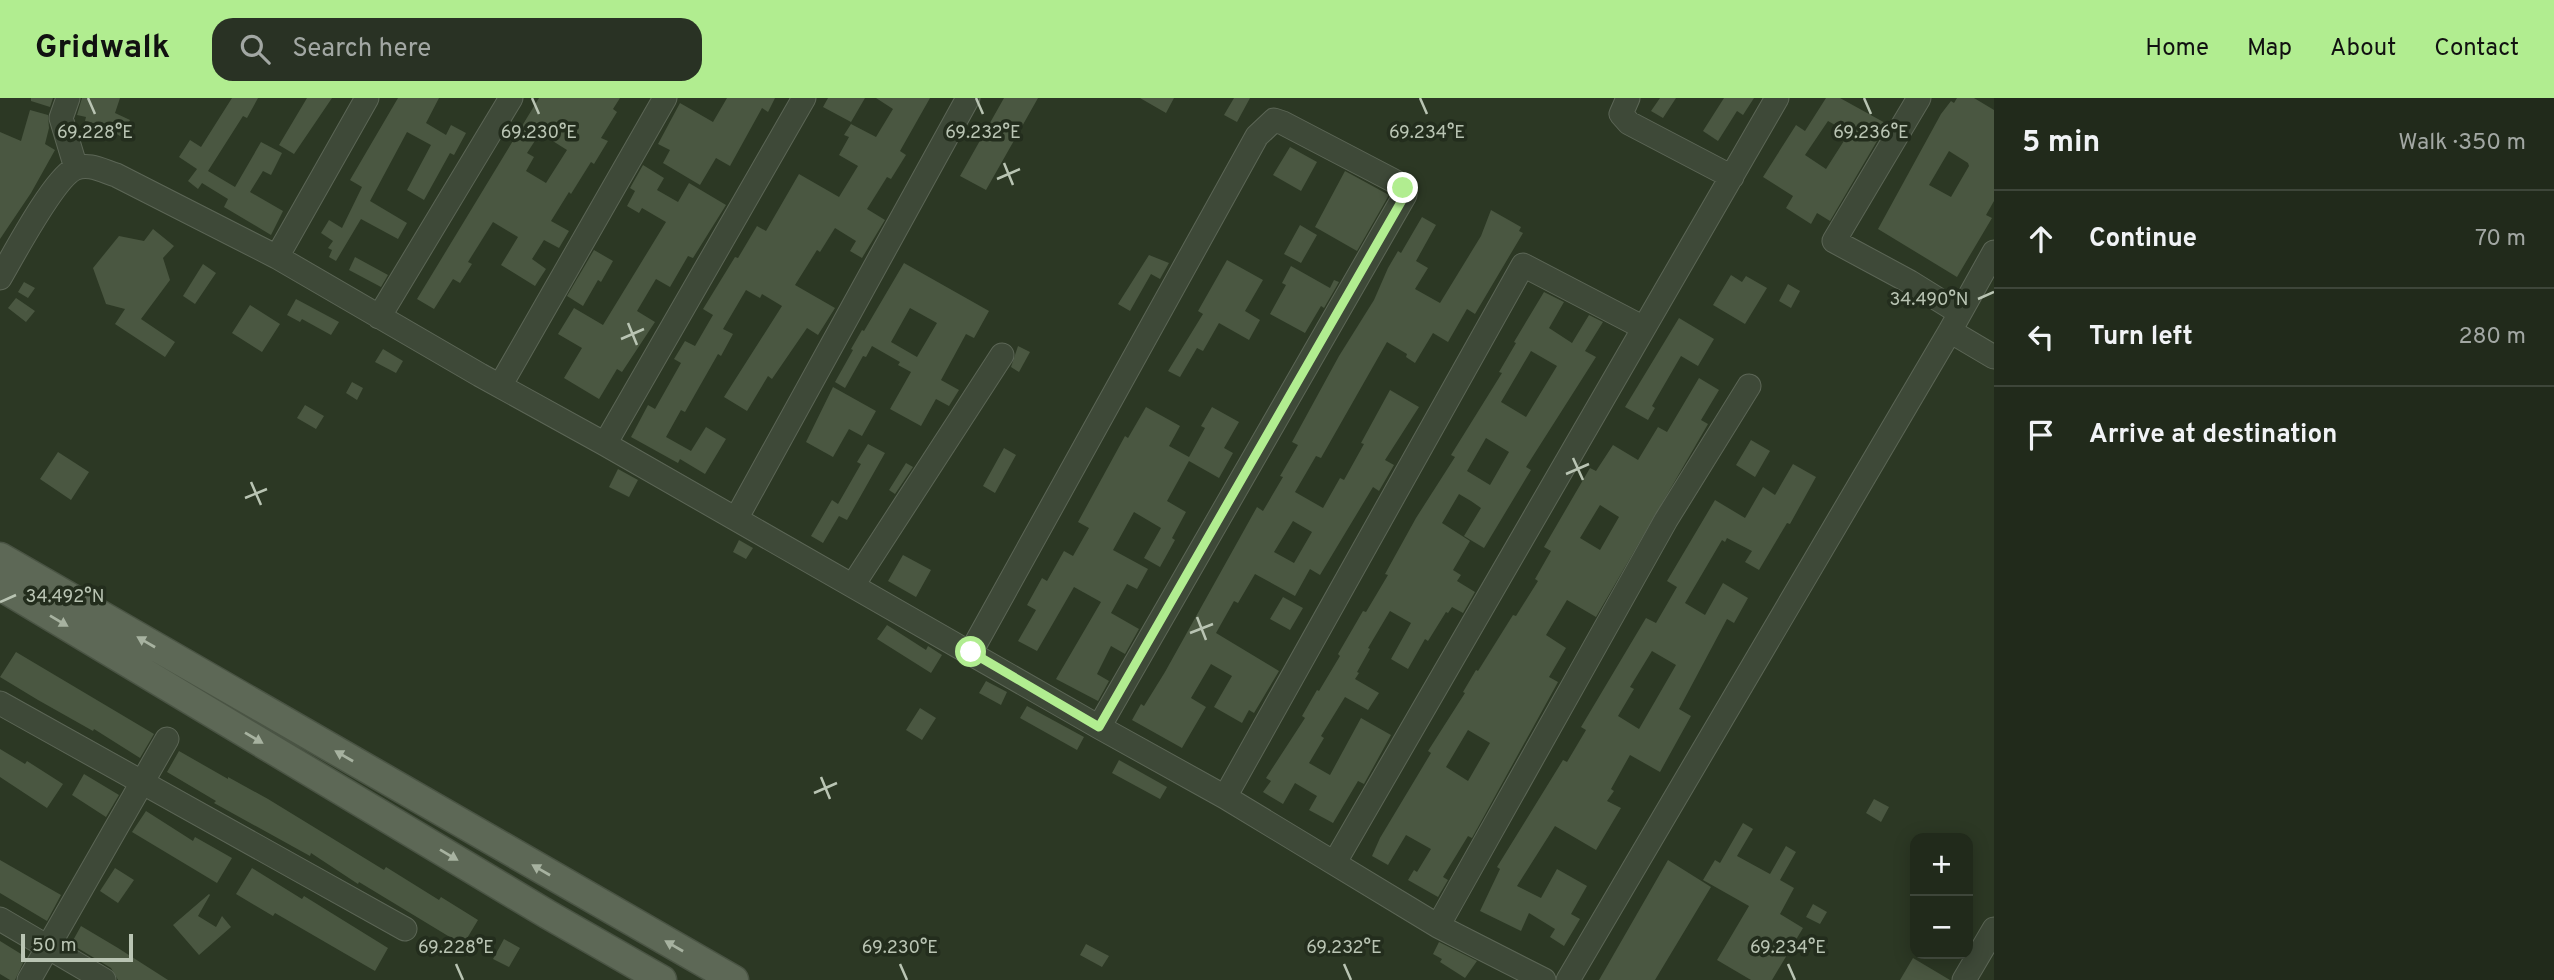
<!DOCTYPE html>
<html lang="en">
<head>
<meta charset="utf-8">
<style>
	:root { --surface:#212a1b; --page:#293224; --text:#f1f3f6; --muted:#a2a7a3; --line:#3e463a; --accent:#b1ed90 }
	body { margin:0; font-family:Overpass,sans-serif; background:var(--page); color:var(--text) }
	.controls { position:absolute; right:21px; bottom:21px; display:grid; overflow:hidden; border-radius:14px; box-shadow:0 4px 18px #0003 }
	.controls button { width:63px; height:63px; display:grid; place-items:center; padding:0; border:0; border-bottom:2px solid var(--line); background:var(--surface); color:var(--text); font:35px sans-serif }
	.scale { position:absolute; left:21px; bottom:18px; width:112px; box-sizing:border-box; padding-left:7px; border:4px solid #b9c4b3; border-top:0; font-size:19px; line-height:24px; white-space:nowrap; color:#b9c4b3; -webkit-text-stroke:5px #232d1d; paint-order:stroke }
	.stop { position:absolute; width:21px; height:21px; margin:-16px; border:5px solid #b1ed90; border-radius:50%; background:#fff }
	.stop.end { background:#b1ed90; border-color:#fff; box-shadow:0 2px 7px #0008 }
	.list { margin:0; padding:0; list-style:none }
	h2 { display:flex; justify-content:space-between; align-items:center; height:91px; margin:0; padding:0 28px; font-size:30px }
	h2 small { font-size:23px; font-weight:400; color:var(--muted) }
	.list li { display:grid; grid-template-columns:46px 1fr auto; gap:21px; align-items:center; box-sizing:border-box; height:98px; padding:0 28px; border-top:2px solid var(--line) }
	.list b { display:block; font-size:26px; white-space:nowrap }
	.list em { font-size:23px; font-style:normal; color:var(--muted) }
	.icon { flex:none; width:38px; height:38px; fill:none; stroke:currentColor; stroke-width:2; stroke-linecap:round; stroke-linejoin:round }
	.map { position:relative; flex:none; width:1994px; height:882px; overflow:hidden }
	header { display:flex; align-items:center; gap:42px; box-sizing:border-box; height:98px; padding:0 35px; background:var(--accent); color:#111 }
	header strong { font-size:33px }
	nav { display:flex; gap:38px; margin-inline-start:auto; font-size:24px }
	.search { width:490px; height:63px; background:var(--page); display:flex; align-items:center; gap:18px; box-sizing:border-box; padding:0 24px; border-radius:21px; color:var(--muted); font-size:26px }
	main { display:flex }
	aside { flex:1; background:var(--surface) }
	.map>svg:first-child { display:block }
	.building { fill:#4a5741; fill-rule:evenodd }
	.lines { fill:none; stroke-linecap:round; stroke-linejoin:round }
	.minor-casing { stroke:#5c6656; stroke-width:25 }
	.major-casing { stroke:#4a5444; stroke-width:31 }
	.minor { stroke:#3e4938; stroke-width:23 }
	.major { stroke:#5d6856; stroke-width:28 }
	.oneway { fill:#a7b2a0 }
	.route { stroke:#b1ed90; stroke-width:9 }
	.ticks { fill:none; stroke:#b9c4b3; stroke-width:2.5 }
	.ticks-label { font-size:18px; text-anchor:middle; fill:#b9c4b3; stroke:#232d1d; stroke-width:7; stroke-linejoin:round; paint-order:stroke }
</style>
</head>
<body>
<header>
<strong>Gridwalk</strong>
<div class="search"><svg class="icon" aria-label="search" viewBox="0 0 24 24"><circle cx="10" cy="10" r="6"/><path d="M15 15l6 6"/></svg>Search here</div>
<nav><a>Home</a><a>Map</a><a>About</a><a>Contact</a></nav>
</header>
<main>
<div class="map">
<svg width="1994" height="882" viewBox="0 0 1994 882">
	<rect width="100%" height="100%" fill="#2c3824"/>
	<!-- building -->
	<path class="building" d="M31,0H53L50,9L31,3Z
		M82,0H120L115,15L130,22L122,39L109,32L110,29L85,23L86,19L77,17Z
		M232,0H258L247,20L243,18L208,73L235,89L261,44L282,55L271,77L263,73L250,94L283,113L271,137L224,109L228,101L202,85L198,91L188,83L197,71L179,59L190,42L201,49Z
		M307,0H332L294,56L279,47Z
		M398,0H439L426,25L446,37L451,27L466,35L454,57L450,55L424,102L407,92L431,47L407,34L370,103L407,125L398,141L361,121L336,163L329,159L332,152L328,150L333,143L321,135L329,122L342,130L362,89L350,82Z
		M539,0H620L613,11L617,14L601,40L608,43L594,66L591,64L571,96L569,94L551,123L569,133L559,150L544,142L532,161L546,171L535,188L501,167L518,139L493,124L468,164L472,166L460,185L453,181L434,211L417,201ZM540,35L567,52L546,85L526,73L534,59L527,55Z
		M727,0H775L768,14L762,10L730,68L716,60L700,87L663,65L670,52L658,46L680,5L713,24Z
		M828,0H865L851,24L823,9Z
		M876,0H930L900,53L906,57L891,81L887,79L867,111L885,122L862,160L850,153L856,143L835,130L820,154L817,152L795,187L835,210L818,237L807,230L772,281L768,278L747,313L724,299L782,208L762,196L760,200L746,192L723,231L733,236L721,258L718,256L685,314L681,312L666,339L691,353L706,329L726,341L705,376L680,361L678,365L631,339L648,307L655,311L681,265L674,261L685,243L695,248L713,217L703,211L735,159L738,160L757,128L766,133L799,76L839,99L858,68L839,57L849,39L844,37L851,26L876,39L893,11Z
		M1004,0H1038L986,92L960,78Z
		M1140,0H1174L1166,15Z
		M1234,0H1250L1237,24L1224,17Z
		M1660,0H1676L1663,20L1651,13Z
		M1724,0H1754L1743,17L1737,13L1718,43L1703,33Z
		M1826,0H1840L1887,26L1830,123L1817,115L1811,126L1786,110L1793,98L1763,79L1796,27L1805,33ZM1828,23L1849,35L1826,71L1805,57Z
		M1957,0H1974L1994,12V103L1986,117L1992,120L1957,179L1878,131L1941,16L1951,3L1954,5ZM1949,53L1968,65L1969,68L1951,99L1929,87Z
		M30,12L48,17L49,30L45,46L55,52L31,95L0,141V34L21,43Z
		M1290,49L1317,64L1301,93L1273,77Z
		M643,67L664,80L657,92L678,104L689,85L726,107L693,160L688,158L670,189L656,181L637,213L655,224L622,274L617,271L599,301L564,280L582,250L558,236L574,210L603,227L666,124L642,110L639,115L627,108L635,93L630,90Z
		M1345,73L1389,97L1357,153L1315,129Z
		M1491,112L1521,129L1519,133L1523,135L1475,216L1467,211L1448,244L1433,235L1415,265L1406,259L1407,256L1387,244L1321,360L1316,358L1295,394L1323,410L1340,380L1344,382L1364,346L1361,345L1390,292L1419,309L1385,362L1394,367L1379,393L1373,389L1320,477L1310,471L1295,498L1255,476L1238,505L1234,503L1216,535L1279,573L1254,615L1249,612L1242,625L1214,609L1232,578L1211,566L1191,600L1206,609L1182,650L1132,622L1141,606L1144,608L1165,574L1257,409L1263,413L1283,379L1280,378L1298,347L1292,344L1339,258L1374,202L1388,170L1398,153L1401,155L1422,119L1436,127L1416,163L1428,170L1415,191L1440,205L1481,138ZM1293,423L1312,434L1294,465L1274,454Z
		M1300,127L1317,137L1301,165L1284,156Z
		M153,131L174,148L163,160L170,182L141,221L175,244L165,259L115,226L125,211L106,206L93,170L119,138L144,143Z
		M594,152L613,163L601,184L598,182L583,208L567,198Z
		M1149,157L1169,165L1160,181L1151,176L1130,213L1118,206Z
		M355,159L388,177L381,189L349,172Z
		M1227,162L1263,182L1245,213L1260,222L1249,242L1219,225L1203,253L1197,250L1180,279L1168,273L1203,216L1198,213Z
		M904,165L989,213L974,240L966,236L941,282L959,292L949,308L936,301L921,328L890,311L911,274L898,267L900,264L872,248L866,259L863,258L845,290L835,284L853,252L851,251L862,232L864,233ZM910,210L937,225L917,259L891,244Z
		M203,166L216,175L195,206L183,198Z
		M1291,168L1330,190L1334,182L1339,184L1324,210L1321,208L1305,235L1270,216L1286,187L1282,185Z
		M1731,177L1742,184L1746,178L1767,190L1745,226L1713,207Z
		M24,184L35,190L28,200L18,194Z
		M1788,186L1800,193L1791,210L1779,203Z
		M1544,194L1564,204L1549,230L1572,245L1589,217L1603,224L1585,253L1596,259L1526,369L1531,372L1484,450L1464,438L1481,410L1471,403L1459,396L1442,425L1470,443L1453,472L1461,477L1457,483L1475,494L1463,515L1452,509L1448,515L1446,514L1428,543L1425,541L1408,571L1391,561L1411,525L1390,513L1368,550L1370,551L1357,574L1359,575L1355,581L1379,595L1368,612L1345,599L1321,638L1324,640L1309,665L1330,677L1361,620L1391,637L1364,686L1358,683L1333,725L1309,712L1317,698L1295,685L1283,706L1263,694L1271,683L1266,680L1305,620L1302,618L1317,592L1319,593L1340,558L1338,556L1363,513L1366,514L1388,477L1385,476L1416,420L1455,359L1451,357L1502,275L1499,274L1516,245L1514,244ZM1531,253L1557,268L1526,319L1501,304ZM1486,340L1509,354L1490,387L1467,373Z
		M16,200L35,213L26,224L8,210Z
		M296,201L339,224L331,237L302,221L300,224L287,217Z
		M250,207L280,226L262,254L232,235Z
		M1679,220L1714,241L1698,268L1681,258L1652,308L1655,310L1648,322L1625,309Z
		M1018,248L1030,254L1019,274L1011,269Z
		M383,251L403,263L396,275L375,264Z
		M1699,280L1719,292L1701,322L1708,326L1596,519L1567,502L1546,537L1566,550L1549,579L1558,584L1472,740L1468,738L1443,779L1448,782L1438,799L1408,782L1414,772L1417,774L1431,751L1406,737L1388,767L1372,758L1380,740L1431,655L1428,653L1465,595L1463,594L1476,572L1478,573L1513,517L1516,518L1538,483L1535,481L1551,453L1544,449L1590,370L1596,373L1613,347L1638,362L1658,329L1667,334ZM1600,407L1619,419L1600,452L1580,440ZM1468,632L1490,645L1468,683L1446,669Z
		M352,284L363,290L357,302L346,295Z
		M833,289L876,313L862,338L849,331L833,359L806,344Z
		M305,307L324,318L316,331L297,320Z
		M1146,309L1180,328L1169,348L1189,359L1205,330L1201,328L1212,309L1239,324L1224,350L1233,355L1219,380L1189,363L1167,403L1186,414L1172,440L1175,442L1160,469L1144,460L1161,430L1134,414L1113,452L1148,471L1137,491L1127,486L1111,515L1139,531L1125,556L1111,548L1097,576L1109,583L1098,603L1056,581L1101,504L1074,489L1037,553L1018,543L1036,512L1027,507L1042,480L1047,483L1064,453L1073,458L1089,430L1078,424L1125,338L1128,340Z
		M1751,342L1770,353L1755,379L1736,367Z
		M868,346L885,355L847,422L839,418L823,445L811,438L832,402L838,406L861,366L857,364Z
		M1004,350L1016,357L995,395L983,388Z
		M58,354L89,374L71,402L40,381Z
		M906,365L913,369L895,396L889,392Z
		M1793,366L1816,379L1790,426L1787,425L1759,472L1745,464L1752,453L1727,440L1725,444L1722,442L1685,505L1705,517L1723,485L1748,500L1734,525L1727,521L1679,611L1691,618L1660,674L1630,657L1611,691L1614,693L1607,703L1621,710L1596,752L1555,728L1517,788L1541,800L1557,771L1587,788L1571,816L1580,821L1564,848L1550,839L1555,831L1529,815L1521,833L1480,813L1500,771L1497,769L1563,662L1567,664L1586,632L1581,629L1646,520L1656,525L1677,489L1667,483L1715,402L1745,420L1763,389L1775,397ZM1652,553L1676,567L1639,631L1618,618L1634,591L1630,589Z
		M618,371L638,382L629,399L609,389Z
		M739,442L753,450L746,461L733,454Z
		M903,457L931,472L916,499L888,483Z
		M1283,499L1303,510L1290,532L1270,521Z
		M887,527L926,552L928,548L942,557L931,575L877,541Z
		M16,554L154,636L140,660L94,631L93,633L38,602L0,579Z
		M986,583L1007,594L1001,607L979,595Z
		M1027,608L1084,639L1077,652L1020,620Z
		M920,610L936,620L922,642L906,632Z
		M0,651L25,666L27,663L63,686L47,710L0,679Z
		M179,653L228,681V679L268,701L384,772L386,769L439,802L441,799L478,822L463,847L359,784L358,786L311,755L310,758L214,705L216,703L167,674Z
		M1119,662L1167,689L1160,701L1112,675Z
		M84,676L119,697L106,719L72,697Z
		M1874,701L1889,709L1881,724L1866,715Z
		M146,713L193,743L195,739L232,760L217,785L132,734Z
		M1743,725L1753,731L1737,758L1770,776L1786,748L1796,754L1780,782L1794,790L1780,816L1803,830L1772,882H1751L1717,862L1749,808L1703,782L1715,762L1720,765Z
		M0,762L61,797L47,823L0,795Z
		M1668,762L1711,789L1655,882H1599Z
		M115,770L134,782L118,805L100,793Z
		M252,770L302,801L304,798L388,850L375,873L275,815L273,818L236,796Z
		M209,796L210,797L198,818L216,829L222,818L231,829L199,857L173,827Z
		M1813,806L1827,814L1820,826L1806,819Z
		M81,828L118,850L168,882H118L111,870L71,846Z
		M504,841L520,850L509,869L493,861Z
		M0,843L26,859L15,882H10L0,876Z
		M1439,844L1477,863L1465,880L1440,864L1442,861L1433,856Z
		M1086,846L1109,858L1102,869L1080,857Z
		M1913,860L1950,882H1900Z"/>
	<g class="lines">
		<!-- minor casing -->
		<g class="minor-casing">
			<path id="minor" d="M68,0L61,20L76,70
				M1628,0L1621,16L1629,25L1732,79
				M1919,0L1834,143L1910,184L1960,215
				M277,159L367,0
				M0,180C14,156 53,82 74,71C88,64 103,73 116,77L277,159L480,277L605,346L1099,629L1225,699L1438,828L1544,882
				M379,219L511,0
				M1950,233L1994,259
				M500,288L665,0
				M605,346L804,0
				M736,421L968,0
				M853,487L1002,257
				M971,554L1257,38L1274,22L1283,25L1396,84L1403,90L1405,97L1099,629
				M0,605L405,831
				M1225,699L1523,167L1644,230
				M1335,764L1777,0
				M0,821L104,882
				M1438,828L1666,422L1749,288
				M29,882L167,641
				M1568,882L1950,233L1994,154
				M1964,882L1994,831"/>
		</g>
		<!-- major casing -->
		<g class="major-casing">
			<path id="major" d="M0,459L734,882
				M0,488L547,816L662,882"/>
		</g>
		<!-- minor -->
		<use href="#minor" class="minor"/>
		<!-- major -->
		<use href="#major" class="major"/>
	</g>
	<!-- one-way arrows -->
	<defs><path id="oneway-solid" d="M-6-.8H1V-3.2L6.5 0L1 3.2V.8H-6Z" transform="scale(1.75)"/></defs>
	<g class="oneway">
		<use href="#oneway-solid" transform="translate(59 523) rotate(31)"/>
		<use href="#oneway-solid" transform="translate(146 544) rotate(-150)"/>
		<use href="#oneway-solid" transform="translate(254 640) rotate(31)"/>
		<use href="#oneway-solid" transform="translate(344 658) rotate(-150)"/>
		<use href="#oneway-solid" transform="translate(449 757) rotate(31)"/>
		<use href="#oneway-solid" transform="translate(541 772) rotate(-150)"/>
		<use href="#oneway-solid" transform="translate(674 848) rotate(-150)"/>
	</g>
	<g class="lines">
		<!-- route -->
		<path class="route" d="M971,554L1099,629L1405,97L1403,90"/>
	</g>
	<!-- ticks -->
	<path class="ticks" d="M88,0L95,16M532,0L539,16M976,0L983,16M1420,0L1427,16M1864,0L1871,16M1004,65L1013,87M997,81L1020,71M1978,201L1994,194M628,225L637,247M621,241L644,231M1573,360L1583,382M1566,376L1589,366M251,384L261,407M245,400L267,391M0,504L16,497M1197,519L1206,542M1190,535L1213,526M821,679L830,701M814,695L837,685M456,866L463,882M900,866L907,882M1344,866L1351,882M1788,866L1795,882"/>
	<g class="ticks-label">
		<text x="95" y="40">69.228°E</text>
		<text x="539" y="40">69.230°E</text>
		<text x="983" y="40">69.232°E</text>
		<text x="1427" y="40">69.234°E</text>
		<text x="1871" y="40">69.236°E</text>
		<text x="1929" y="207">34.490°N</text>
		<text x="65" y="504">34.492°N</text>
		<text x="456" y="855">69.228°E</text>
		<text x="900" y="855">69.230°E</text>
		<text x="1344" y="855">69.232°E</text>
		<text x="1788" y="855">69.234°E</text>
	</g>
</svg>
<div class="controls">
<button>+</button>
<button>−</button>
</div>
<div class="scale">50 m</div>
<div class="stop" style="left:971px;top:554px"></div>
<div class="stop end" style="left:1403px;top:90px"></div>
</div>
<aside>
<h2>5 min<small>Walk · 350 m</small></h2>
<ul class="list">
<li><svg class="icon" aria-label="ahead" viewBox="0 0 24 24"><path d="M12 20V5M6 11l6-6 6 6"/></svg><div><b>Continue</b></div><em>70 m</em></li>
<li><svg class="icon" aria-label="left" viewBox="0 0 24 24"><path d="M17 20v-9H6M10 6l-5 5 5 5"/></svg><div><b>Turn left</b></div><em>280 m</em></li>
<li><svg class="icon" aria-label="arrive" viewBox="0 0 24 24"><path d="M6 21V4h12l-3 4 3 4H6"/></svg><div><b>Arrive at destination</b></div></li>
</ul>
</aside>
</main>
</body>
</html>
